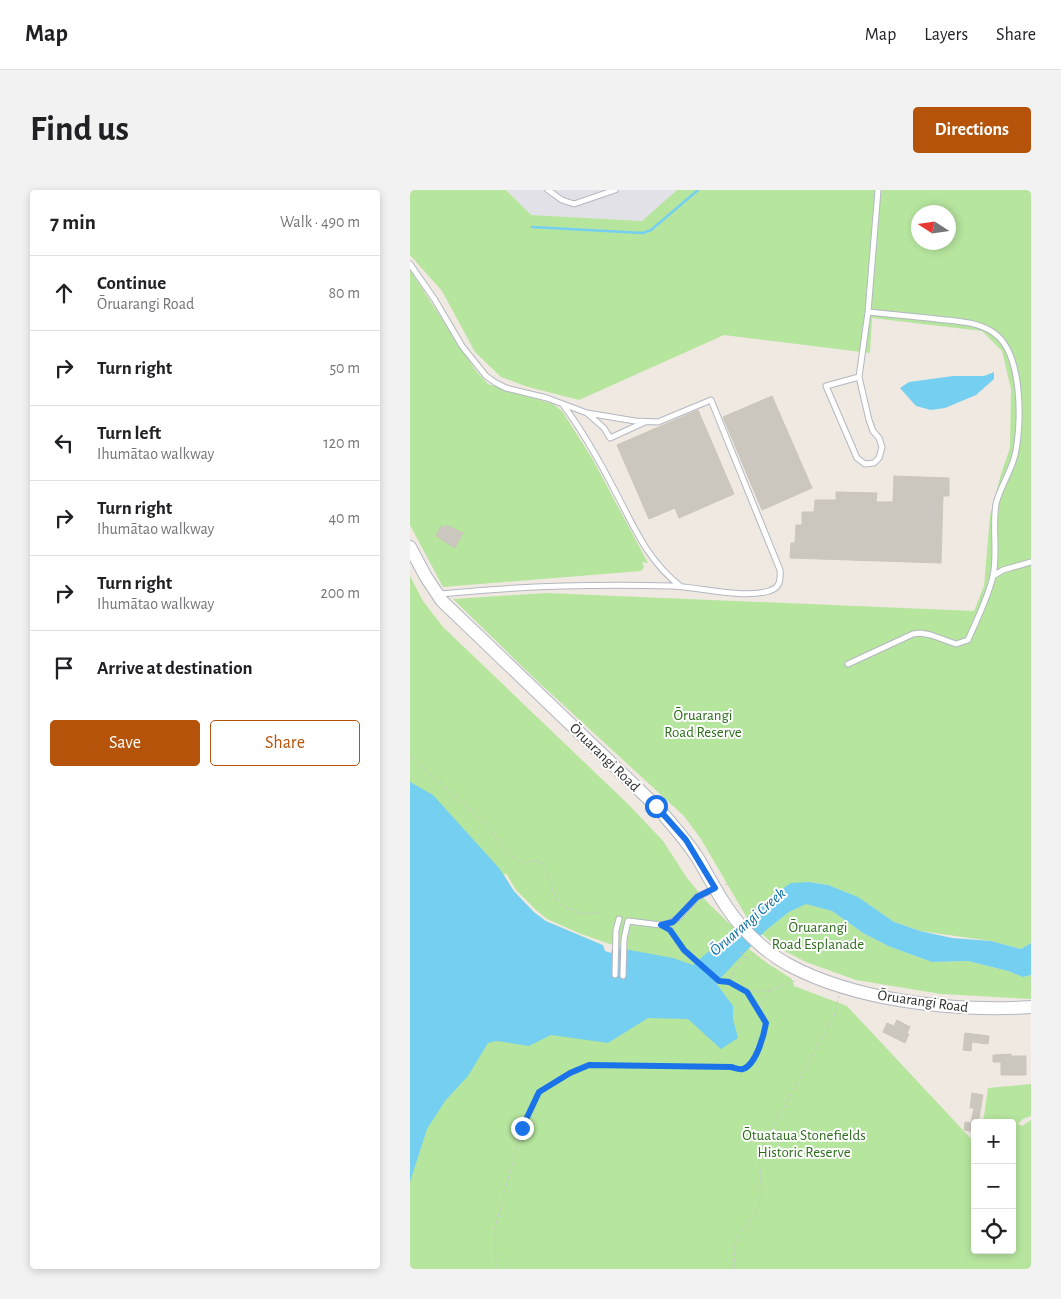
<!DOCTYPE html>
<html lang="en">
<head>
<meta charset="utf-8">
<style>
	:root { --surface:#fff; --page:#f2f2f2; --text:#202124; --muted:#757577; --line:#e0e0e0; --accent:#b45309 }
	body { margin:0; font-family:"Alegreya Sans",sans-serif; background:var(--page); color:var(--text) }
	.controls { position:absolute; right:15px; bottom:15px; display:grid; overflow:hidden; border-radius:5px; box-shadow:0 2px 8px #0003 }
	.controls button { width:45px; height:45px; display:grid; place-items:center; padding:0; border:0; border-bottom:1px solid var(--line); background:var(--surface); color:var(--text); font:25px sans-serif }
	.compass { position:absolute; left:501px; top:15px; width:45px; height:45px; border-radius:50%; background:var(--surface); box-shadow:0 2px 8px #0003; rotate:282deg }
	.stop { position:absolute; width:15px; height:15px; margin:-11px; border:4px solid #1a73e8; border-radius:50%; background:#fff }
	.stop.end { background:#1a73e8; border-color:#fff; box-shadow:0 1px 5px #0008 }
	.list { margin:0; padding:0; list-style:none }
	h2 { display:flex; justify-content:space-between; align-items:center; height:65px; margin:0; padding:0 20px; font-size:21px }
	h2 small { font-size:16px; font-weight:400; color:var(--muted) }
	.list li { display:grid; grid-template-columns:32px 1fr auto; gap:15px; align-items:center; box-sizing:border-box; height:75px; padding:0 20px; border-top:1px solid var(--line) }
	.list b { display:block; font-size:19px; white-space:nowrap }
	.list p { margin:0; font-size:16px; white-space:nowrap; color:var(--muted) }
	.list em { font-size:16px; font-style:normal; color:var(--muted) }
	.actions { display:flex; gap:10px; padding:15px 20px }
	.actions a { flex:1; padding:11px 0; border:1px solid var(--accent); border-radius:5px; text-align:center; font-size:18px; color:var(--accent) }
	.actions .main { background:var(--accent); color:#fff }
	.icon { flex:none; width:28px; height:28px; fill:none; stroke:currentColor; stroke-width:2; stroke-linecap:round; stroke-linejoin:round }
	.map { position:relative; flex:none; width:621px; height:1079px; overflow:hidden; border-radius:5px }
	header { display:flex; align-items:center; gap:30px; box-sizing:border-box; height:70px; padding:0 25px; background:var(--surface); border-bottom:1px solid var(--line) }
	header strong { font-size:24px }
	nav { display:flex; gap:28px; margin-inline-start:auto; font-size:18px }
	.intro { display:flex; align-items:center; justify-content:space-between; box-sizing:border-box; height:120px; padding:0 30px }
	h1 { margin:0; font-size:35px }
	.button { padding:12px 22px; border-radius:5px; background:var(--accent); color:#fff; font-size:18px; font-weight:700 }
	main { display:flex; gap:30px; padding:0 30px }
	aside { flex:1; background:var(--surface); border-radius:5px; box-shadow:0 2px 8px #0003 }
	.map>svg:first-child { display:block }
	.industrial { fill:#e3e1e8 }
	.green { fill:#b6e59e; fill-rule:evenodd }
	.water { fill:#75cff0 }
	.pier { fill:#efe9e1 }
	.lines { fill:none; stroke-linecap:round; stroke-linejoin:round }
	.stream { stroke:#75cff0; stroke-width:2.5 }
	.building { fill:#cbc7bf; stroke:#cbc5ba }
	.service-casing { stroke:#b4b7c1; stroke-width:7 }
	.tertiary-casing { stroke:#b4b7c1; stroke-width:14 }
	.path { stroke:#c9c9c9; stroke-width:1; stroke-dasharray:4 2.5; stroke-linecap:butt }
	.service { stroke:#fff; stroke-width:5 }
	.tertiary { stroke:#fff; stroke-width:12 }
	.route { stroke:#1a73e8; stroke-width:6 }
	.labels { text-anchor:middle; stroke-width:4; stroke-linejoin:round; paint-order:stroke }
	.park-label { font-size:15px; fill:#2c6e1b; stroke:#fff }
	.street-label { font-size:15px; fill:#2e2e2e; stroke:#fff }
	.water-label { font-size:16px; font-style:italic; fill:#0d6fa3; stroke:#fff }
</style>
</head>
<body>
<header>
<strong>Map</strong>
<nav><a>Map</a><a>Layers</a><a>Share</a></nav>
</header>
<div class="intro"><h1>Find us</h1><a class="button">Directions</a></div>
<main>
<aside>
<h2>7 min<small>Walk · 490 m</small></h2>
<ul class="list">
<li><svg class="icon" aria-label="ahead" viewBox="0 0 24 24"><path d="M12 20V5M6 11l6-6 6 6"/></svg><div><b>Continue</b><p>Ōruarangi Road</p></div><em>80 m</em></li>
<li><svg class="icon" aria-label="right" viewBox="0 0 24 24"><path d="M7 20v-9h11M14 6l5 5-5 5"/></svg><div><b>Turn right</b></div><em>50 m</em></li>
<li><svg class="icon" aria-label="left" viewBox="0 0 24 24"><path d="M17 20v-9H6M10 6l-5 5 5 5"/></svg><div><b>Turn left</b><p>Ihumātao walkway</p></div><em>120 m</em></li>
<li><svg class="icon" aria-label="right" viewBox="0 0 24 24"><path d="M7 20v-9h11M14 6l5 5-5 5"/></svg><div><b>Turn right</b><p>Ihumātao walkway</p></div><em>40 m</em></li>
<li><svg class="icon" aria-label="right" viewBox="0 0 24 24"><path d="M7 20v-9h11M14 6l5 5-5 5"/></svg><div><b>Turn right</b><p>Ihumātao walkway</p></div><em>200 m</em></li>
<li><svg class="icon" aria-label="arrive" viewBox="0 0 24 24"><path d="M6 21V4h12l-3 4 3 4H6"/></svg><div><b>Arrive at destination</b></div></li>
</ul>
<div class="actions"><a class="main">Save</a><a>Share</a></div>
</aside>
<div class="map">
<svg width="621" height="1079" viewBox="0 0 621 1079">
	<rect width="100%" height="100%" fill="#efe9e1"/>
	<!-- industrial -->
	<path class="industrial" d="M97,0H267L232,31L121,25Z"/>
	<!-- green -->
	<path class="green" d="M0,0H96L121,25L232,31L267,0H621V753L611,759L581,751L510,741L484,732L447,707L418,695L399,692L355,740L379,722L396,713L422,721L453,743L478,756L522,772L558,771L598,781L613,787L621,785V809L531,804L446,790L396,772L367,757L352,744L339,759L357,773L382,789L384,796L437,816L565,953V1060H602V933H573L578,898L621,894V926L613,929L608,934L612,936L621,930V1079H0V386L13,411L33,437L219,615L253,651L277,688L296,711L324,738L337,728L291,649L274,626L124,488L43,409L136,403L564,421L574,396L580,326L591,284L600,258L601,199L592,161L572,141L462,128L460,163L314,145L169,210L118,197L91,187L65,162L32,101L0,65ZM508,22H538V52H508Z
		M0,80L66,181L78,194L143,214L152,221L182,268L238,373L232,372L234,377L231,381L33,397L0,335Z"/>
	<!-- water -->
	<path class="water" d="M584,182V189L566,205L535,218L521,220L506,216L490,198L499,192L543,186H574Z
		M0,592L23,605L89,678L104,701L124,722L136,731L193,755L263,768L283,775L363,705L381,693L399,692L418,695L448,707L484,732L510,741L542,748L581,751L611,759L621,753V785L613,787L598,781L558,771L522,772L478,756L453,743L422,721L396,714L379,722L355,741L306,793L323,816V829L328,848L311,859L278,829L238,828L198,853L141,845L119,856L87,851L78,853L58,886L35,911L17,939L0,992Z"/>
	<!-- pier -->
	<path class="pier" d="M96,683L106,700L126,720L137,729L171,744L203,755L201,763L195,761L193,755L136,731L124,722L104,701L94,685Z"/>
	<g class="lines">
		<!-- stream -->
		<path class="stream" d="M122,37L233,43L241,40L288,0"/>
	</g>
	<!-- building -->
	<path class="building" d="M362,206L402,298L352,320L313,227Z
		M288,220L324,304L269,328L265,318L239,329L207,255Z
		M484,286L539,288V306H533L531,373L380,368L381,353H385L386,335H392V322H404L405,310H426V302L467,303L466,312H483Z
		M36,335L53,343L45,358L26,346L31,336L34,338Z
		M487,830L500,837L497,843L499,844L495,853L473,842L477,833L484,836Z
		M555,843L579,846L578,854L562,852L561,861L553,860Z
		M601,864V866H616V885H591V872H583V865Z
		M562,903L573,905L568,933H562H565V942L554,940L555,932L561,933L564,918H560Z"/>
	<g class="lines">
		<!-- service casing -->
		<g class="service-casing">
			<path id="service" d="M138,0L152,10L164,14L205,0
				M0,74L25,110L52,156L76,186L86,193L96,198L137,208L177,223L194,238L200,248L235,232
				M449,187L416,196L447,268L455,274L464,273L469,268L472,257L469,248L463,241L459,230L449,187L458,122L468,0
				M154,216C173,242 189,270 204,299C224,336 236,369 270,396
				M583,386L593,380L621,372
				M30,404C108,396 183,394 261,396C289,397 333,409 359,401C370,398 371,390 370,380L301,210L248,232L225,231L177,223
				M438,474L503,444L510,443L521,445L546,454L558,450C567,429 578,408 583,386C588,363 582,338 586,314C590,297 601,282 605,265C612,234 613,163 584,143C566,130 540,131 518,128C498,126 478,124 458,122
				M205,785L206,740L209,729
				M213,786L214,749L218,731L251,735L260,733L269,727L287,707L304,699"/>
		</g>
		<!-- tertiary casing -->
		<g class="tertiary-casing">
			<path id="tertiary" d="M0,357L16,387L32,411L246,616C262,634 277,651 289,670C302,693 315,718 332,737C346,752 362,766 379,775C446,811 546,822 621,817"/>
		</g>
		<!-- path -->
		<path class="path" d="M0,566L77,635L91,656L109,672L131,671L134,675L147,711L152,716L172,724L191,722
			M315,695L321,693
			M330,762L340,770
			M319,791L325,779L335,767
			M338,802L361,800
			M349,819L361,800L385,791
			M86,1079L85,1038L112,938L129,902L160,883L179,875L334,879C347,865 352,851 357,833L337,802L319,792L309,791L274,760L260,740
			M325,1079L324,1057L327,1048L346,1024L352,1005L349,963L424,826L429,806"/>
		<!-- service -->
		<use href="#service" class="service"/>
		<!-- tertiary -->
		<use href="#tertiary" class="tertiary"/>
	</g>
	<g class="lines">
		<!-- route -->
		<path class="route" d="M112,938L129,902L160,883L179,875L321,877C325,878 329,880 333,879C346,875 354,845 356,833L337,802L319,792L309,791L274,760L260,740L251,735L263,732L287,707L305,698L276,650L246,616"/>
	</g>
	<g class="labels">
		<!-- park labels -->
		<g class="park-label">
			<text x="293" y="530">Ōruarangi<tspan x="293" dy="17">Road Reserve</tspan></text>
			<text x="408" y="742">Ōruarangi<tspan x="408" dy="17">Road Esplanade</tspan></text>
			<text x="394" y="950">Ōtuataua Stonefields<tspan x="394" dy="17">Historic Reserve</tspan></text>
		</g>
		<!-- street labels -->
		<g class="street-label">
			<text transform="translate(195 567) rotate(44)" y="5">Ōruarangi Road</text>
			<text transform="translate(513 811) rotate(8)" y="5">Ōruarangi Road</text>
		</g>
		<!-- water labels -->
		<g class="water-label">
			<text transform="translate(337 731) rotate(-41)" y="6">Ōruarangi Creek</text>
		</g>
	</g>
</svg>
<div class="controls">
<button>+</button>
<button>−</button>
<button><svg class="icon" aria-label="locate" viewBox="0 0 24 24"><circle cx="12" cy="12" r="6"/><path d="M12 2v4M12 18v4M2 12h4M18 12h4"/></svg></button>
</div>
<svg class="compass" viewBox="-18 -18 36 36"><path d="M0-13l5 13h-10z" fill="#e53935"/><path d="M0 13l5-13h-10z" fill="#757577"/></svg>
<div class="stop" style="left:246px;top:616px"></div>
<div class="stop end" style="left:112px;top:938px"></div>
</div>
</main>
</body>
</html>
